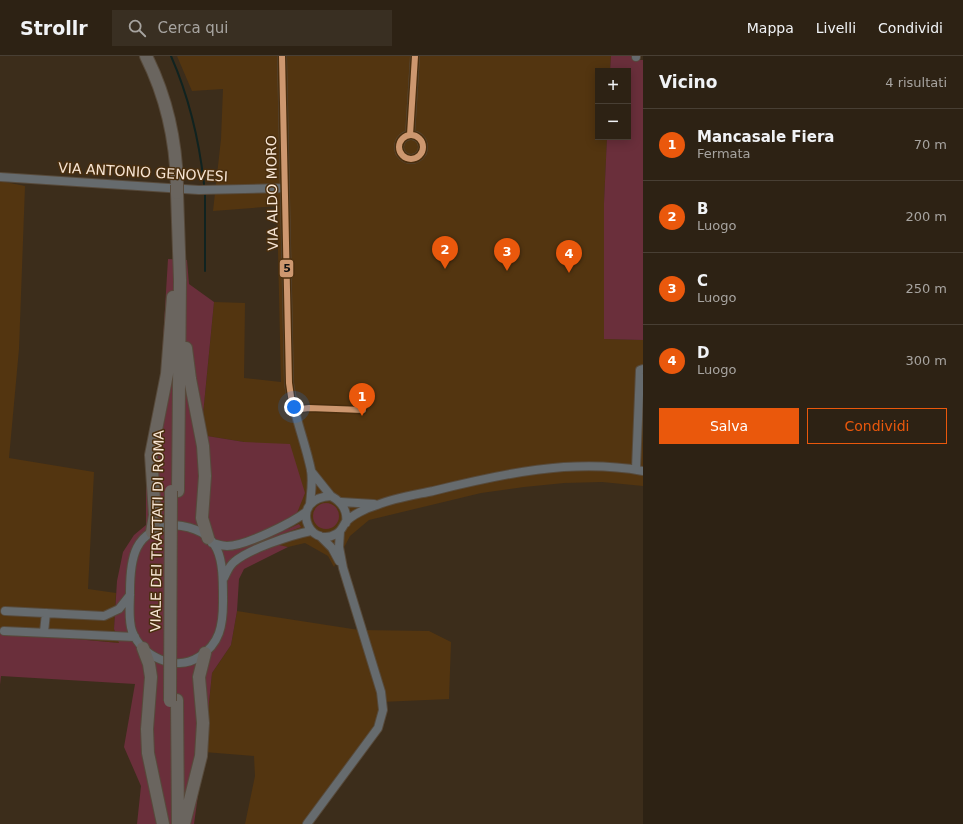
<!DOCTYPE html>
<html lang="it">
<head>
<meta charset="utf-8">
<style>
	:root { --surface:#2d2214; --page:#392f22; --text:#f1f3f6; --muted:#a7a4a0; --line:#483f34; --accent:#ea580c }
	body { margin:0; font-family:"DejaVu Sans",sans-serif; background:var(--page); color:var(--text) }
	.controls { position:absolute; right:12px; top:12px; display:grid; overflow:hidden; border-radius:0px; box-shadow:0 2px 10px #0003 }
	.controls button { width:36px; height:36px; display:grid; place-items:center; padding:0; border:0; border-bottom:1px solid var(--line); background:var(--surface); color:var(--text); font:20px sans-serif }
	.you { position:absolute; left:294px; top:351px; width:14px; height:14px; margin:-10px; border:3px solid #fff; border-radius:50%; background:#1a73e8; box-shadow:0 0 0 6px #1a73e833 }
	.badge { display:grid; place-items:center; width:26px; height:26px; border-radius:50%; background:var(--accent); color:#fff; font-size:13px; font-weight:700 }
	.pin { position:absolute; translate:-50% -33px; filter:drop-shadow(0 1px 2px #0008) }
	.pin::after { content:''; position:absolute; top:21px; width:14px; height:12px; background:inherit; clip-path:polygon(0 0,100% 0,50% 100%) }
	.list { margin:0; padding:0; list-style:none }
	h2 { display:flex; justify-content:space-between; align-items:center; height:52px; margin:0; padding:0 16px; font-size:17px }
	h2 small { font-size:13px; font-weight:400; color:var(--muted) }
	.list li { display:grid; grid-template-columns:26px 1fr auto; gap:12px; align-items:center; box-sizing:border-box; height:72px; padding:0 16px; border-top:1px solid var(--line) }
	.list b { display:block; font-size:15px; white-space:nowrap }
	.list p { margin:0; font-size:13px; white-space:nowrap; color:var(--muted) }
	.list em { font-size:13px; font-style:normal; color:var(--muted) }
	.actions { display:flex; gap:8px; padding:12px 16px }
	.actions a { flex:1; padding:9px 0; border:1px solid var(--accent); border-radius:0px; text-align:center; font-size:14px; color:var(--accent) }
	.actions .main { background:var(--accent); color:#fff }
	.icon { flex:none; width:22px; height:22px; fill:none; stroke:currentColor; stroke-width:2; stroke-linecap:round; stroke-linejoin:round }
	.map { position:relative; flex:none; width:643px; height:768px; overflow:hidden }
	header { display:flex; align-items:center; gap:24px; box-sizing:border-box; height:56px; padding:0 20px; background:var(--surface); border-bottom:1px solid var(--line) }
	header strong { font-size:19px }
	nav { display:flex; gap:22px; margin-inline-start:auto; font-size:14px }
	.search { width:280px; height:36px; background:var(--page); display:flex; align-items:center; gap:10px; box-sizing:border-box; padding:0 14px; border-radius:0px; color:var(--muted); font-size:15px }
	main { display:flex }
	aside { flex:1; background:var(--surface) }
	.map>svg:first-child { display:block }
	.built { fill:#533510 }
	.green { fill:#6a2f3b }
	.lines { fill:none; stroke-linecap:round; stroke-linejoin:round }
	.stream { stroke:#102320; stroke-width:2 }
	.minor-casing { stroke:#574a3b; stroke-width:10 }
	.highway-casing { stroke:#574a3b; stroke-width:14 }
	.minor { stroke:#666b6e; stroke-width:8 }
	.highway { stroke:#6a655f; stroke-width:12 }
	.highway-bridge-casing { stroke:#574a3b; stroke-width:14; stroke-linecap:butt }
	.highway-bridge { stroke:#6a655f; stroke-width:12 }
	.bus-1-casing { stroke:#492e0e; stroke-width:9 }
	.bus-1 { stroke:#cd976f; stroke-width:6 }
	.labels { text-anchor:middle; stroke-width:3; stroke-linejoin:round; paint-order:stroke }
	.street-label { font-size:14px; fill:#f7e5d4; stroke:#492e0e }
	.line-badge { stroke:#492e0e; stroke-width:1.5 }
	.pale-badge-label { font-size:11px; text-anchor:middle; font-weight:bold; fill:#111 }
</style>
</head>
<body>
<header>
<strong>Strollr</strong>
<div class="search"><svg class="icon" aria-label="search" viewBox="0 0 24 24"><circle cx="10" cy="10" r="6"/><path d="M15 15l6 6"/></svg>Cerca qui</div>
<nav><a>Mappa</a><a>Livelli</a><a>Condividi</a></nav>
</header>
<main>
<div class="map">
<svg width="643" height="768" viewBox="0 0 643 768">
	<rect width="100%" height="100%" fill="#3c2d1b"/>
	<!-- built -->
	<path class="built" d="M177,0H611L610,15H598V81H607L604,147V283L643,284V430L602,426L564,427L524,431L481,437L369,464L350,480L334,511L328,500L305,487L288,491L270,488L285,477L297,457L244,386L201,379L214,246L245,247L244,322L281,326L277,150L213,155L221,83L223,33L192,35Z
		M0,125L25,130L19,293L9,402L94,416L88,533L116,537L114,573L120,587L0,576Z
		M237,555L359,574L429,575L451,586L449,643L381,646L375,667L362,691L326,743L313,768H245L255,720L254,700L204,696L212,617L231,589Z"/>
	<!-- green -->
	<path class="green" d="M611,0H635V4H643V284L604,283V147L607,81H628V15H610Z
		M168,203L187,204L189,228L214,246L201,379L244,386L290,388L305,437L297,457L288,473L299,468L301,471L285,477L270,487L288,491L244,513L239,523L237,555L231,589L212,617L204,696L194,768H137L141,730L124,691L135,628L1,620L0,629V576L119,587L114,573L117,525L123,496L134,479L146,469V400L161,317Z
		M313 460a13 13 0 1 1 26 0a13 13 0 1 1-26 0Z"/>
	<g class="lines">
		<!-- stream -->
		<path class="stream" d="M171,0C189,41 199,83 204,128
			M205,215V139"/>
		<!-- minor casing -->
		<g class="minor-casing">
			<path id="minor" d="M282,0L289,327C293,357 305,385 311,414C313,426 311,437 310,448
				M636,1V0
				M410,79L415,0
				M399 91a12 12 0 1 1 24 0a12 12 0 1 1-24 0Z
				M0,121L199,134L285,132
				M636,413L640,314L643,313
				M311,415L331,440
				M341,446L374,448
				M346,467C348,454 342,446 331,440C288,442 308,494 336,478C341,476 342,472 345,467C351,459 367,452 377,449C394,442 414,439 433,435C501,418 573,402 643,415
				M174,469C224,473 223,506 223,546C223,569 220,588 199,601C175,616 142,601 132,575C128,563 130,549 130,536C130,502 134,474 174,469Z
				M320,480L332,492L339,505
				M212,487C217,488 222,490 227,490C245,490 292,467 306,456
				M224,522C227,516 229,510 234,506C249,493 291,479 311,475
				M5,555L104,560L119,553L130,539
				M4,575L135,581
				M44,576L46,557
				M307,768L378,672L383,654L381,636L343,512L339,491L340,475"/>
		</g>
		<!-- highway casing -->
		<g class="highway-casing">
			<path id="highway" d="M146,0C166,40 176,84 177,129
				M177,137L180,224L178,435
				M186,292L190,323L203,390L205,420L202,462L208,482
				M152,476L155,459L151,399L167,318L173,241
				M143,592L149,608L151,621L147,673L148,697L163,768
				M177,644L178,768
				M184,768L201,700L203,667L199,621L205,597"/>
		</g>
		<!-- minor -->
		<use href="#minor" class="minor"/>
		<!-- highway -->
		<use href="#highway" class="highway"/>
		<!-- highway-bridge casing -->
		<g class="highway-bridge-casing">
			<path id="highway-bridge" d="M177,129V137
				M170,645L171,435"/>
		</g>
		<!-- highway-bridge -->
		<use href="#highway-bridge" class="highway-bridge"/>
		<!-- bus-1 casing -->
		<g class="bus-1-casing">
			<path id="bus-1" d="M282,0L289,327L293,354L309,352L363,354
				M410,79L415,0
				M399 91a12 12 0 1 1 24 0a12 12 0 1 1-24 0Z"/>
		</g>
		<!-- bus-1 -->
		<use href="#bus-1" class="bus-1"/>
	</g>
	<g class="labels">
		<!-- street labels -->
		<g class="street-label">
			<text transform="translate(143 116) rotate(3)" y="5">VIA ANTONIO GENOVESI</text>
			<text transform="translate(272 137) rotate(-91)" y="5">VIA ALDO MORO</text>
			<text transform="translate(157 475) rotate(-89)" y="5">VIALE DEI TRATTATI DI ROMA</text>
		</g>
	</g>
	<rect class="line-badge" x="279" y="203" width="15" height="19" rx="4" fill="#cd976f"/>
	<g class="pale-badge-label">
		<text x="287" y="216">5</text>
	</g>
</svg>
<div class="controls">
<button>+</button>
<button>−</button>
</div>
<div class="you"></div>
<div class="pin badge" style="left:362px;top:360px">1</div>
<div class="pin badge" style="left:445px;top:213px">2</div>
<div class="pin badge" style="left:507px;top:215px">3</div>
<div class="pin badge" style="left:569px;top:217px">4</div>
</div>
<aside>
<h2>Vicino<small>4 risultati</small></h2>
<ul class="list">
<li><span class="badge">1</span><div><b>Mancasale Fiera</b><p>Fermata</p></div><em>70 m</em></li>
<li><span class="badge">2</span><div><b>B</b><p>Luogo</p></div><em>200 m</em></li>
<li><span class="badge">3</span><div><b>C</b><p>Luogo</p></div><em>250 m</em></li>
<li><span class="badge">4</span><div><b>D</b><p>Luogo</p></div><em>300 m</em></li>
</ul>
<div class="actions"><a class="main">Salva</a><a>Condividi</a></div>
</aside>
</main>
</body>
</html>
